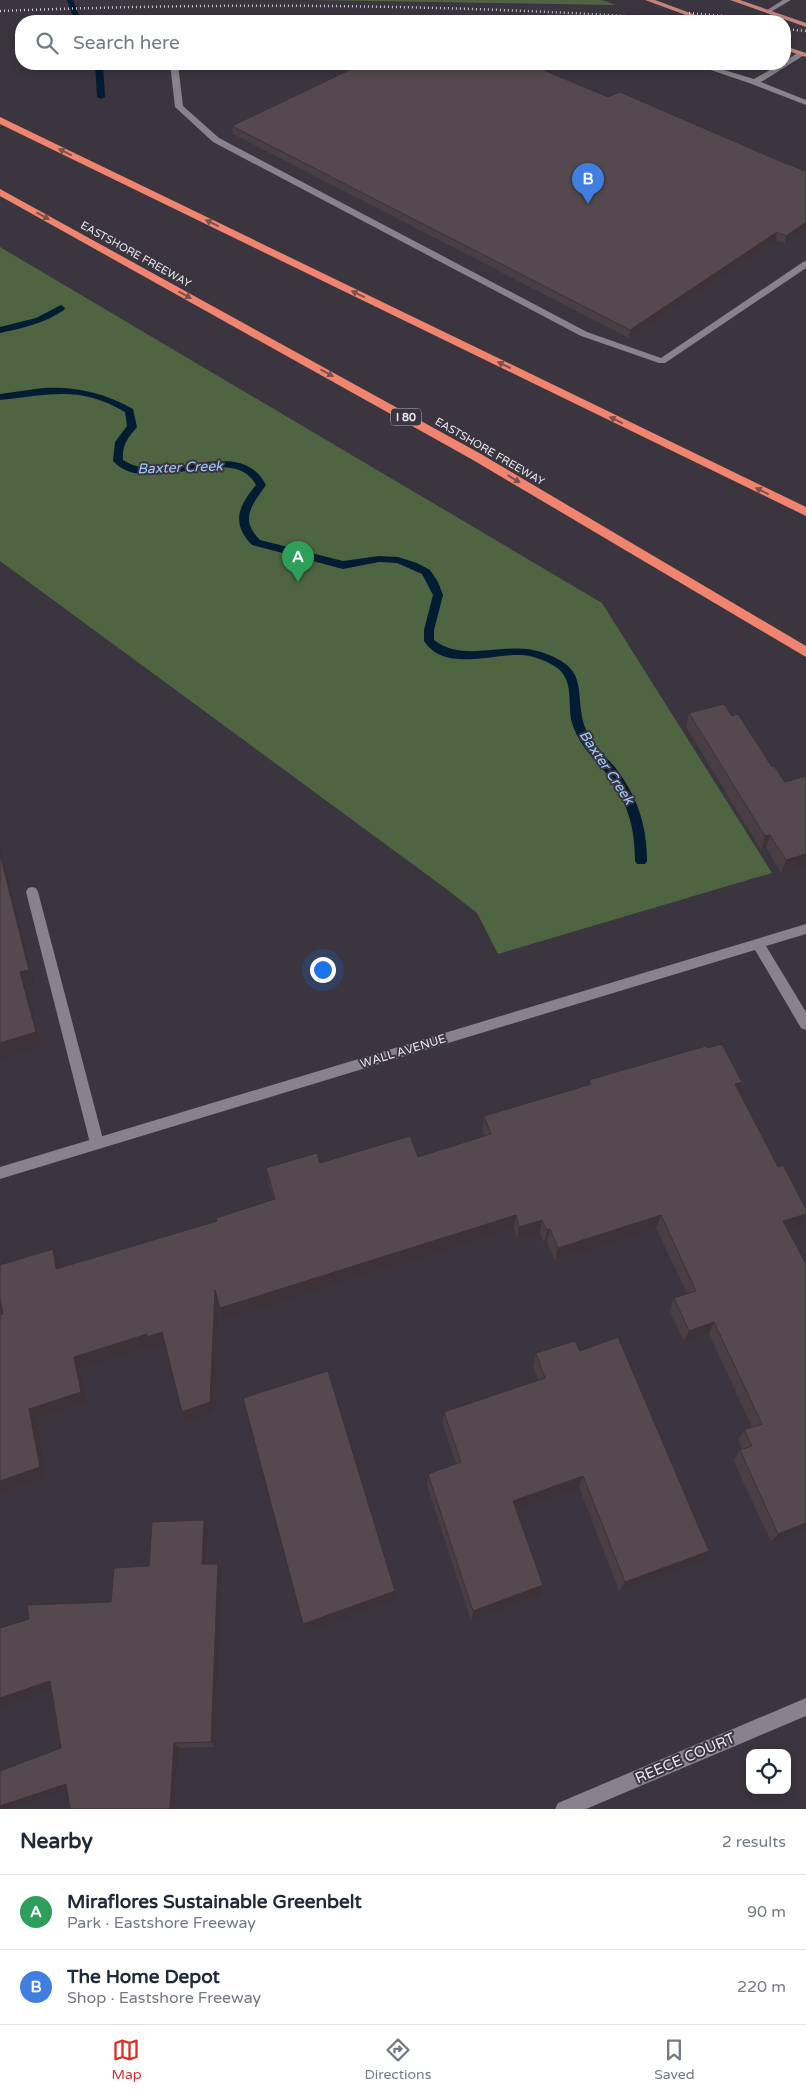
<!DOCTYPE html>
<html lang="en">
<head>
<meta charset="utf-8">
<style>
	:root { --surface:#fff; --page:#f6f6f7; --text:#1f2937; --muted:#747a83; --line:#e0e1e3; --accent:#d93025 }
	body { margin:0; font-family:"Varela Round",sans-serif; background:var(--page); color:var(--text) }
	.controls { position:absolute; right:15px; bottom:15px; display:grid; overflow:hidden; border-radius:10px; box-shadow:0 2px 8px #0003 }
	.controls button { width:45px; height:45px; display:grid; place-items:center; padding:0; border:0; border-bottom:1px solid var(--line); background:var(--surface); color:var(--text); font:25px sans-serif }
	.you { position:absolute; left:322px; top:969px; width:18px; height:18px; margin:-12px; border:4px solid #fff; border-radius:50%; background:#1a73e8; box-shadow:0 0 0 8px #1a73e833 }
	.badge { display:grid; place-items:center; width:32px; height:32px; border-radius:50%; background:var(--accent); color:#fff; font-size:16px; font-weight:700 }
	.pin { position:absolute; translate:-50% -41px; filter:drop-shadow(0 1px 2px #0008) }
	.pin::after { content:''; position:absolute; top:26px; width:18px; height:15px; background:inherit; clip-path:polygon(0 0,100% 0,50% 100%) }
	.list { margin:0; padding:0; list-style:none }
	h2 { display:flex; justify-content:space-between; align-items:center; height:65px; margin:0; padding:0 20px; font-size:21px }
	h2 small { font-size:16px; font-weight:400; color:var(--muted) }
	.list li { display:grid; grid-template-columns:32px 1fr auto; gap:15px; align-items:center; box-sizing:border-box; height:75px; padding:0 20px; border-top:1px solid var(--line) }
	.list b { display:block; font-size:19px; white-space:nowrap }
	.list p { margin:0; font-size:16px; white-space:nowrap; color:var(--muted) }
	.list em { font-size:16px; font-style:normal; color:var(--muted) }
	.icon { flex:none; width:28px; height:28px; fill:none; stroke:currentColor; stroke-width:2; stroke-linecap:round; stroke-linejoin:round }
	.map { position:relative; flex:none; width:806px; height:1809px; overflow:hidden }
	.search { position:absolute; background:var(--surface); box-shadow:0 2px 8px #0003; left:15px; right:15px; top:15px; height:55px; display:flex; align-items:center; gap:12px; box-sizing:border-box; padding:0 18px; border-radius:20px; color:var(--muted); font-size:19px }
	.sheet { height:215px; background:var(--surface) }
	nav { display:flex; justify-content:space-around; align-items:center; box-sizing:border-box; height:70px; border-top:1px solid var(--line); background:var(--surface); font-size:14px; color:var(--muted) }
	nav a { display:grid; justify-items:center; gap:2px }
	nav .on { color:var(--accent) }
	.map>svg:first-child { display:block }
	.green { fill:#4f6441 }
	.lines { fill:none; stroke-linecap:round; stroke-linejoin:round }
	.stream { fill:#021c34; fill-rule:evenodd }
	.service { fill:#87828d; fill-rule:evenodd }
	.minor { fill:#87828d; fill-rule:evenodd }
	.primary { fill:#c7837a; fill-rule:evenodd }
	.motorway { fill:#f1846e; fill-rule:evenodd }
	.rail { stroke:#ccc9d0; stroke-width:2.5; stroke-dasharray:1 3; stroke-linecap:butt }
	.wall { fill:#493e43 }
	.shaded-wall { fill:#3c3237 }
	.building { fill:#55484e; stroke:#3c3237 }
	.oneway { fill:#7a514f }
	.labels { text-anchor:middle; stroke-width:4; stroke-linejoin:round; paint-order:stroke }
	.far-street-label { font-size:11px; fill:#eae7ee; stroke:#3a353f }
	.shield { fill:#3a353f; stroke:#b5b2ba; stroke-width:1 }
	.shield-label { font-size:11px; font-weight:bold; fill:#eae7ee }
	.street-label { font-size:12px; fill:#eae7ee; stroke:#3a353f }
	.water-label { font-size:14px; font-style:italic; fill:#9dcbf9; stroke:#3a353f }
	.near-street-label { font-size:15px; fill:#eae7ee; stroke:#3a353f }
</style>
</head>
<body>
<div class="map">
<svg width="806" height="1809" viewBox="0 0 806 1809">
	<rect width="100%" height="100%" fill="#3a353f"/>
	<!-- green -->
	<path class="green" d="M305,0H602L616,5Z
		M0,247L602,603L772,873L498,954L477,913L445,888L0,561Z"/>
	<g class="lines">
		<!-- stream -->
		<path class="stream" d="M67,0H73L81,21H75Z
			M95,64H103L105,97L101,99L97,97Z
			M61,305L65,308L64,310C45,323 23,328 0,333V327L36,318Z
			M43,388C75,386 105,393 133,409L137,427C128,438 122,444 123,460C163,487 239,432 266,485C252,505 239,519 260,540L343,561L379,556L398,557L417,563L430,570L438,582L443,595L434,630V640C465,664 507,640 541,652C596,670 570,696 588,734C594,746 605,756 614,766C637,795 647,825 647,861L645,864H637L635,861C635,827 627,800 606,773C593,758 578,743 572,723C567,705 575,680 556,667C546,661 533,655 520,655C491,654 444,672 424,641V630L433,595L422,574L397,563L379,562L343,569L252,545C231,523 238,507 256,485C233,440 147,499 113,461L115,442L127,426L125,412C79,385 50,395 0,400V394Z"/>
		<!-- service -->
		<path class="service" d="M783,0H791L769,13L764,12Z
			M431,19L440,21H427Z
			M799,52L806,54L761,82L806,100V105L752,84L693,64H704L754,79L780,64H785V61Z
			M170,64H178L183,106L219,138L587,332L661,358L803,262L806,261V268L665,363H659L581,336L213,142L175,107Z
			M32,887L36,888L38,892L104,1143L102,1147L97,1149L92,1147L90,1143L26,892L28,888Z"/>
		<!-- minor -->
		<path class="minor" d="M806,924V934L766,946L806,1012V1030L801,1028L755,950L0,1179V1167Z
			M806,1698V1716L586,1809H555L558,1803Z"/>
		<!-- primary -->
		<path class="primary" d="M645,0H655L712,21H702Z
			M730,0H740L806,23V27Z
			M785,46L806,53V57L785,50Z"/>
		<!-- motorway -->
		<path class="motorway" d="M0,117L806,507V516L0,124Z
			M0,189L481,454L806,646V657L473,460L0,196Z"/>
		<!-- rail -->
		<path class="rail" d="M0,11C234,2 467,4 701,21
			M689,13L782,21
			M785,29L806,31"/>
	</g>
	<!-- wall -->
	<path class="wall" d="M608,97L806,171V229L785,244L776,240L629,338L233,134L232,126Z
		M689,713L806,866L781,873L766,848L761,850L686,727Z
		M589,1080L739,1091L801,1226L788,1230L806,1264V1529L771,1542L733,1460L740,1450L742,1449L738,1440L744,1430L752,1427L709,1334L684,1342L669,1310L674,1298L687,1294L656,1228L555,1260L547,1242L544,1243L540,1233L517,1240L514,1228L223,1320L218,1303L213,1413L186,1422L165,1344L152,1348L151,1346L80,1368L87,1403L36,1419L47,1477L0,1493V1315L3,1314L59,1262L60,1268L217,1221L274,1200L268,1182L266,1168L320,1163L418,1157L484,1136L482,1130L484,1116L575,1089L589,1085Z
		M580,1351L709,1551L702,1561L619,1591L579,1487L516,1510L543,1585L539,1595L471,1620L427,1485L428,1474L456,1464L443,1425L444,1412L538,1380L533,1367L536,1353Z
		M208,1529L207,1564H218L222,1572L215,1747L179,1748L175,1809H70L67,1790L9,1809H0L61,1748L111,1602L149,1566Z"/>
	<!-- shaded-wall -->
	<path class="shaded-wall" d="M806,222V229L785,244L786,236Z
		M777,232L776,240L629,338L630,330Z
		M770,835L766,848L761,850L765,836Z
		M0,848L34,983L26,986L41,1045L0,1058V1043L20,972L0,854Z
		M806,854V866L781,873L786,860Z
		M742,1082L737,1096L735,1084Z
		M806,1214V1217L801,1226L776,1234L783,1221Z
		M516,1215L514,1228L223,1320L220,1308Z
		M661,1215L656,1228L555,1260L558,1248Z
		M542,1220L540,1233L517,1240L519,1227Z
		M550,1229L547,1242L544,1243L547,1230Z
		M53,1249L59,1262L63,1282L56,1269Z
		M215,1290L218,1302L213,1413L186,1422L182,1412Z
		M714,1322L709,1334L684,1342L689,1331Z
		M162,1332L166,1344L152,1348L151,1346L80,1368L87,1403L36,1419L47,1477L0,1493V1481L29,1409L74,1357L147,1334Z
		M583,1476L579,1487L511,1512L513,1501Z
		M204,1520L208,1529L206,1572L202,1564Z
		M806,1523V1529L771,1542L778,1534Z
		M709,1551L702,1561L619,1591L625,1582Z
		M218,1564L222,1572L215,1747L211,1742Z
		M543,1585L539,1595L471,1620L473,1611Z
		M395,1591V1600L305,1632L303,1624Z
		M50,1681L58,1687L0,1707V1698Z
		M174,1743L179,1748L175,1809H170Z
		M66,1784L73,1788L9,1809H0V1806Z"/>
	<!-- building -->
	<path class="building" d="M362,64H529L608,97L620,92L782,162L806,171V222L786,236L777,232L630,330L232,126Z
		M724,704L732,716L738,714L772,767L774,766L785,782L806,776V854L786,860L770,835L765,836L689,713Z
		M0,854L29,970L20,972L36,1032L0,1043Z
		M722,1044L742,1082L735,1084L778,1167L783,1165L806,1209V1214L783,1221L806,1264V1523L778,1534L740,1450L752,1446L744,1430L762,1424L714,1322L689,1331L674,1298L696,1291L661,1215L558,1248L550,1229L547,1230L542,1220L519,1227L516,1215L220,1308L215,1290L210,1402L182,1412L162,1332L147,1337V1334L74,1357L81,1392L29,1409L40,1467L0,1481V1315L3,1314L0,1299V1265L53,1249L56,1269L217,1221L216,1218L275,1199L266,1168L317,1153L320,1163L410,1136L418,1157L491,1134L484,1116L575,1089L591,1084L589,1080L706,1046L707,1048Z
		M618,1337L709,1551L625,1582L583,1476L513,1501L543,1585L473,1611L428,1474L461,1462L444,1412L545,1378L536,1353L575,1341L580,1351Z
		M328,1371L395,1591L303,1624L243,1398Z
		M204,1520L202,1564H218L211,1742L174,1743L170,1809H70L66,1784L0,1806V1771L61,1748L50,1681L0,1698V1628L29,1619L27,1605L111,1602L114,1568L149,1566L152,1522Z"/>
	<!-- one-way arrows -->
	<defs><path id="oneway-solid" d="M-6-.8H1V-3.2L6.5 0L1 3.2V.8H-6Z" transform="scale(1.25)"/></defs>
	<g class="oneway">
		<use href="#oneway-solid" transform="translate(65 152) rotate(-154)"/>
		<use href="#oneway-solid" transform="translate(43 216) rotate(29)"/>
		<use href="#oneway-solid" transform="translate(212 223) rotate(-154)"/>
		<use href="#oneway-solid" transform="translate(358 294) rotate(-154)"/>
		<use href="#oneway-solid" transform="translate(185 295) rotate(29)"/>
		<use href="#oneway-solid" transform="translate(504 365) rotate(-154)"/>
		<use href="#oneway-solid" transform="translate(327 373) rotate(29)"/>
		<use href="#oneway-solid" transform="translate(616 420) rotate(-154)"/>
		<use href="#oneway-solid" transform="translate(514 479) rotate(31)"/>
		<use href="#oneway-solid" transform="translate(762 491) rotate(-154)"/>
	</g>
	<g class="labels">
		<!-- far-street labels -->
		<g class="far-street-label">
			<text transform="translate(136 254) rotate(29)" y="4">EASTSHORE FREEWAY</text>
			<text transform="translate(490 451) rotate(30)" y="4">EASTSHORE FREEWAY</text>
		</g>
		<!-- shield labels -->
		<rect class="shield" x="391" y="408.5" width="30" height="17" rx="4"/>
		<g class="shield-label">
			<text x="406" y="421">I 80</text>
		</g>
		<!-- street labels -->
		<g class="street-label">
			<text transform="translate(403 1051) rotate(-17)" y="4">WALL AVENUE</text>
		</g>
		<!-- water labels -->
		<g class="water-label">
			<text transform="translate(180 467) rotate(-2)" y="5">Baxter Creek</text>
			<text transform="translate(607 767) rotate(56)" y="5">Baxter Creek</text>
		</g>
		<!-- near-street labels -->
		<g class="near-street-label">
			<text transform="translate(685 1758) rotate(-23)" y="5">REECE COURT</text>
		</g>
	</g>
</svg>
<div class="controls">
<button><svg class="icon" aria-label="locate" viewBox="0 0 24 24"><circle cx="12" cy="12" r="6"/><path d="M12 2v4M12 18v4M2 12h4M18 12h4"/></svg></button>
</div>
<div class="you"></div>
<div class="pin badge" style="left:298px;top:582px;background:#2e9e5b">A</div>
<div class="pin badge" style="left:588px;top:204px;background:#3f7fe0">B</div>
<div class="search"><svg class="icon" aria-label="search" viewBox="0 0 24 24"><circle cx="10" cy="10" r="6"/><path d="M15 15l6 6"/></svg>Search here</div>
</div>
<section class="sheet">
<h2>Nearby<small>2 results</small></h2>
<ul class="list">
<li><span class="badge" style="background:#2e9e5b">A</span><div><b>Miraflores Sustainable Greenbelt</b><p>Park · Eastshore Freeway</p></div><em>90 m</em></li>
<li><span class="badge" style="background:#3f7fe0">B</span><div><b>The Home Depot</b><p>Shop · Eastshore Freeway</p></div><em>220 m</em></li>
</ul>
</section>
<nav>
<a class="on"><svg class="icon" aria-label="map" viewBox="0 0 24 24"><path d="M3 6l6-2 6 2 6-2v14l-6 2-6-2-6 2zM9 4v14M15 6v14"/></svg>Map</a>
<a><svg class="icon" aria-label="directions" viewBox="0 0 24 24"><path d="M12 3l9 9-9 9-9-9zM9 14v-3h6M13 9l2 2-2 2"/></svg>Directions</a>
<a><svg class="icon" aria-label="saved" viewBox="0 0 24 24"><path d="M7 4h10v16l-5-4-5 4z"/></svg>Saved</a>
</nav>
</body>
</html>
